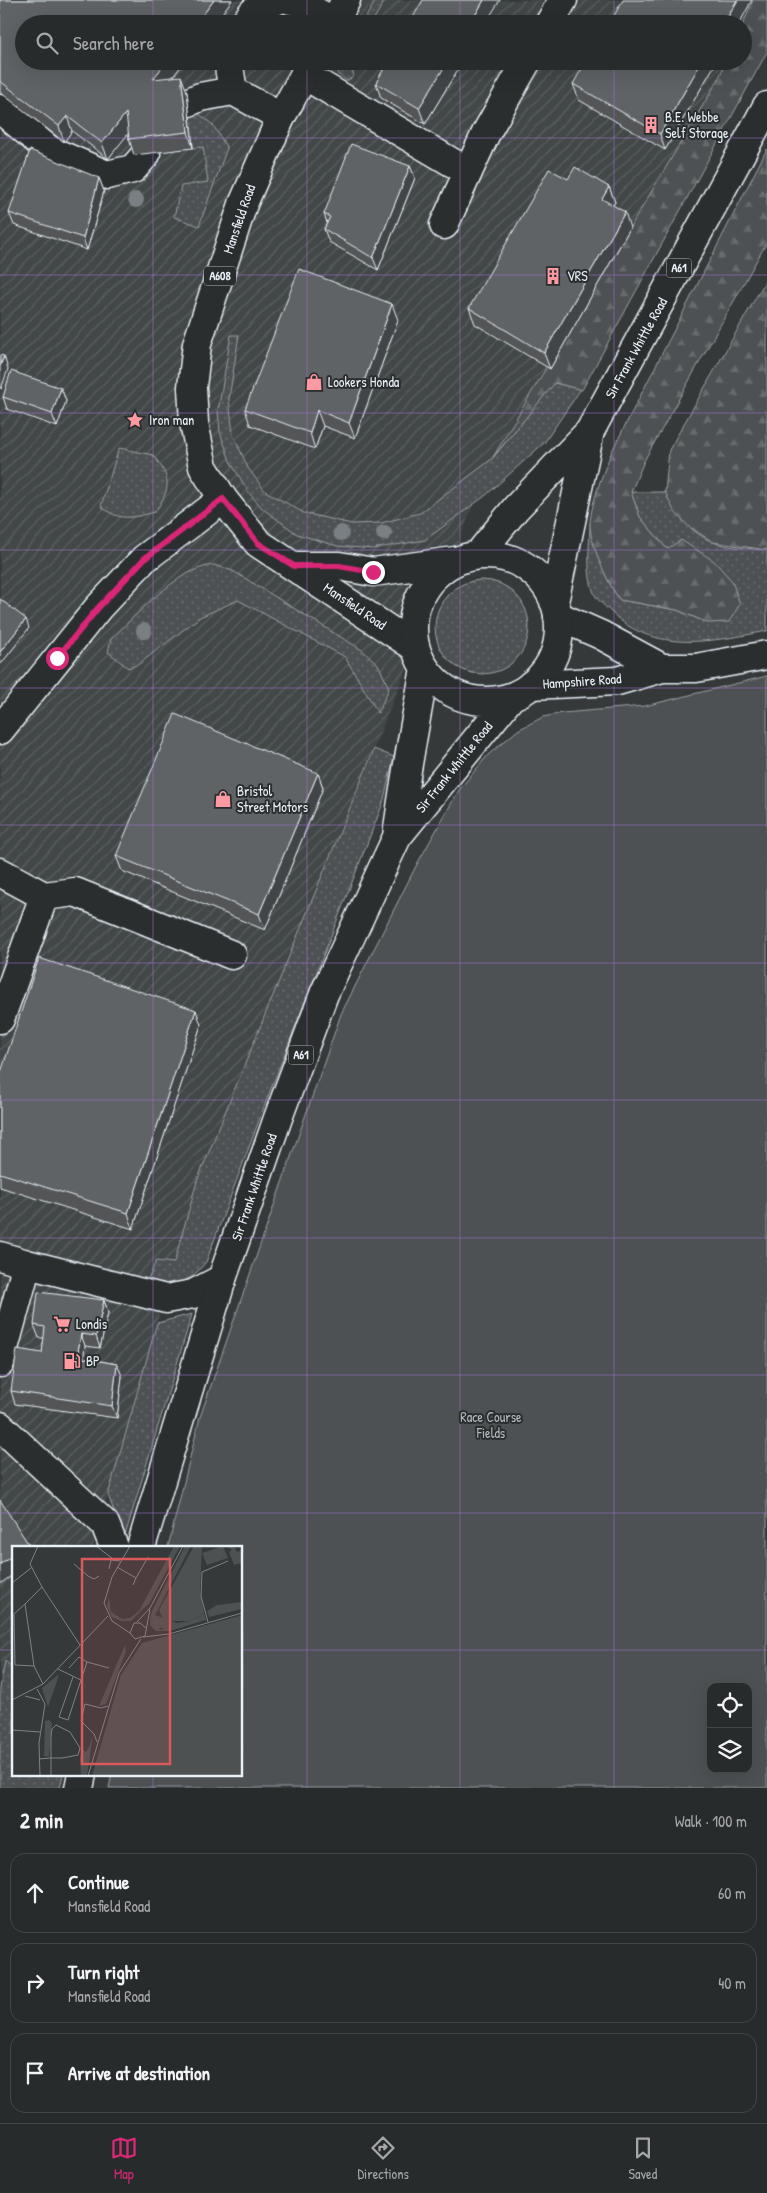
<!DOCTYPE html>
<html lang="en">
<head>
<meta charset="utf-8">
<style>
	:root { --surface:#282b2c; --page:#343738; --text:#f1f3f6; --muted:#a5a7a9; --line:#444748; --accent:#db2777 }
	body { margin:0; font-family:"Patrick Hand",sans-serif; background:var(--page); color:var(--text) }
	.controls { position:absolute; right:15px; bottom:15px; display:grid; overflow:hidden; border-radius:10px; box-shadow:0 5px 20px #0002 }
	.controls button { width:45px; height:45px; display:grid; place-items:center; padding:0; border:0; border-bottom:1px solid var(--line); background:var(--surface); color:var(--text); font:25px sans-serif }
	.stop { position:absolute; width:15px; height:15px; margin:-11px; border:4px solid #db2777; border-radius:50%; background:#fff }
	.stop.end { background:#db2777; border-color:#fff; box-shadow:0 1px 5px #0008 }
	.list { margin:0; padding:0; list-style:none }
	h2 { display:flex; justify-content:space-between; align-items:center; height:65px; margin:0; padding:0 20px; font-size:21px }
	h2 small { font-size:16px; font-weight:400; color:var(--muted) }
	.list li { display:grid; grid-template-columns:32px 1fr auto; gap:15px; align-items:center; box-sizing:border-box; height:80px; margin:0 10px 10px; padding:0 10px; border:1px solid var(--line); border-radius:15px }
	.list b { display:block; font-size:19px; white-space:nowrap }
	.list p { margin:0; font-size:16px; white-space:nowrap; color:var(--muted) }
	.list em { font-size:16px; font-style:normal; color:var(--muted) }
	.icon { flex:none; width:28px; height:28px; fill:none; stroke:currentColor; stroke-width:2; stroke-linecap:round; stroke-linejoin:round }
	.map { position:relative; flex:none; width:767px; height:1788px; overflow:hidden }
	.search { position:absolute; background:var(--surface); box-shadow:0 5px 20px #0002; left:15px; right:15px; top:15px; height:55px; display:flex; align-items:center; gap:12px; box-sizing:border-box; padding:0 18px; border-radius:28px; color:var(--muted); font-size:19px }
	.sheet { height:335px; background:var(--surface) }
	nav { display:flex; justify-content:space-around; align-items:center; box-sizing:border-box; height:70px; border-top:1px solid var(--line); background:var(--surface); font-size:14px; color:var(--muted) }
	nav a { display:grid; justify-items:center; gap:2px }
	nav .on { color:var(--accent) }
	.map>svg:first-child { display:block }
	.industrial { fill:url(#industrial-furrows) }
	.grass { fill:url(#grass-dots); stroke:#9aa1a5 }
	.forest { fill:url(#forest-firs); stroke:#9aa1a5 }
	.park { fill:#4d5152; stroke:#9aa1a5; fill-rule:evenodd }
	.lines { fill:none; stroke-linecap:round; stroke-linejoin:round }
	.minor-casing { stroke:#e8f1f8; stroke-width:31 }
	.major-casing { stroke:#e8f1f8; stroke-width:31 }
	.highway-casing { stroke:#e8f1f8; stroke-width:31 }
	.minor { stroke:#2a2d2e; stroke-width:28 }
	.major { stroke:#2a2d2e; stroke-width:28 }
	.highway { stroke:#2a2d2e; stroke-width:28 }
	.tree { fill:#7a7f83 }
	.wall { fill:#525557; stroke:#e8f1f8 }
	.shaded-wall { fill:#424547; stroke:#e8f1f8 }
	.building { fill:#5f6365; stroke:#e8f1f8 }
	.route { stroke:#db2777; stroke-width:6 }
	.grid { fill:none; stroke:#a171d3; stroke-width:1; stroke-opacity:0.55 }
	.labels { text-anchor:middle; stroke-width:4; stroke-linejoin:round; paint-order:stroke }
	.shield { fill:#2a2d2e; stroke:#afb6bb; stroke-width:1 }
	.shield-label { font-size:12px; font-weight:bold; fill:#e8f1f8 }
	.poi-label { font-size:14px; fill:#e8f1f8; stroke:#2a2d2e; text-anchor:start }
	.street-label { font-size:14px; fill:#e8f1f8; stroke:#2a2d2e }
	.park-label { font-size:14px; fill:#b2b9be; stroke:#2a2d2e }
	.inset-road { fill:none; stroke:#7d8386; stroke-width:1 }
	.view { fill:#da5a5c; fill-opacity:0.15; stroke:#da5a5c; stroke-width:2.5 }
	.inset-edge { fill:none; stroke:#e8f1f8; stroke-width:2.5 }
</style>
</head>
<body>
<div class="map">
<svg width="767" height="1788" viewBox="0 0 767 1788">
	<defs>
		<pattern id="industrial-furrows" width="10" height="10" patternUnits="userSpaceOnUse" patternTransform="scale(1.25)"><rect width="10" height="10" fill="#424647"/><path d="M-1 1l2-2M0 10L10 0M9 11l2-2" fill="none" stroke="#5d6162"/></pattern>
		<pattern id="grass-dots" width="8" height="8" patternUnits="userSpaceOnUse" patternTransform="scale(1.25)"><rect width="8" height="8" fill="#4d5152"/><path d="M2 2h.1M6 6h.1" fill="none" stroke="#676a6c" stroke-width="1.8" stroke-linecap="round"/></pattern>
		<pattern id="forest-firs" width="22" height="20" patternUnits="userSpaceOnUse" patternTransform="scale(1.25)"><rect width="22" height="20" fill="#4d5152"/><path d="M5 1l3.5 6h-7zM16 11l3.5 6h-7z" fill="#676a6c"/></pattern>
	</defs>
	<rect width="100%" height="100%" fill="#35393a"/>
	<filter id="ink" filterUnits="userSpaceOnUse"><feTurbulence type="fractalNoise" baseFrequency=".02" numOctaves="2"/><feDisplacementMap in="SourceGraphic" scale="10" xChannelSelector="R" yChannelSelector="G"/><feConvolveMatrix kernelMatrix="1 2 1 2 8 2 1 2 1" color-interpolation-filters="sRGB"/></filter>
	<g filter="url(#ink)">
		<!-- industrial -->
		<path class="industrial" d="M0,0H753L743,24H24V61H726L718,80L493,457L197,1181L93,1547H14V1774L0,1788Z"/>
		<!-- grass -->
		<path class="grass" d="M376,0H385L371,24H362Z
			M339,61H350L354,76L347,81L338,74Z
			M190,113H198L213,125L227,148L199,226L174,217L181,186L208,182L203,147L193,148Z
			M231,335H239L229,399L233,434L248,468L265,491L304,513L352,524L381,523L420,513L492,459L554,383L581,389L544,443L485,496L425,540L372,549L337,546L297,534L263,509L249,493L230,461L220,432L218,411Z
			M119,448L153,455C172,479 171,488 155,512C132,518 119,522 101,506Z
			M631,492H665C675,512 690,533 713,542C728,548 750,548 767,550V631C714,641 654,655 611,612C606,607 598,601 595,595C585,574 590,546 590,523C596,551 603,577 620,600L677,610L708,623L667,549L640,517Z
			M214,565L233,571L362,650L378,664L389,688L378,713L345,657L238,600L200,617L139,664L128,668L108,652L111,639C137,615 177,568 214,565Z
			M435 627a47 47 0 1 1 94 0a47 47 0 1 1-94 0Z
			M374,749L394,757L383,803L267,1099L206,1262C186,1286 178,1286 147,1283L156,1261L174,1263L197,1181Z
			M192,1314L124,1539L108,1495L157,1323Z
			M5,1661L14,1669V1774H63L60,1788H0V1688Z"/>
		<!-- forest -->
		<path class="forest" d="M753,0H767V52L582,390L555,383L493,457L718,80L726,61H743V24Z
			M767,149V242L644,461L631,492L640,517L667,549L681,540L714,561L732,581L740,604L729,622L708,623L677,610L620,600C608,584 588,541 590,521C593,497 603,473 612,451Z
			M767,278V550L713,542L688,526L674,511L665,492L669,450Z"/>
		<!-- park -->
		<path class="park" d="M767,676V1788H109L112,1774H241V1547H168L200,1417L341,1014L416,866L459,790L488,755L518,730L543,717L563,713L645,706ZM711,1687H748V1769H711Z"/>
		<g class="lines">
			<!-- minor casing -->
			<g class="minor-casing">
				<path id="minor" d="M290,0L299,2L334,22
					M244,24L253,12L278,0
					M549,24L563,0
					M228,61L233,91
					M304,75L453,163L469,170L444,225
					M189,102L200,97L233,91L281,117
					M0,109L49,150L107,175L133,169L146,154
					M469,170L486,133L527,61
					M558,616L601,635L662,668
					M531,685L617,681L662,668H696L767,655
					M0,730L98,608L144,559L223,499
					M0,872L44,896
					M0,1019L44,896L75,892L232,955
					M0,1256L27,1264
					M0,1363L27,1264L166,1299L193,1294L222,1279
					M0,1426L105,1524L114,1547"/>
			</g>
			<!-- major casing -->
			<g class="major-casing">
				<path id="major" d="M333,24L346,0
					M312,61L281,117L243,204L197,344L192,387L194,423L203,467L223,499L258,543L415,647
					M294,566H339L373,572L455,561"/>
			</g>
			<!-- highway casing -->
			<g class="highway-casing">
				<path id="highway" d="M478,555L516,508L590,431L767,106
					M413 628a73 73 0 1 1 146 0a73 73 0 1 1-146 0Z
					M554,602L590,431
					M397,837C404,780 415,725 425,668
					M141,1547L222,1279L278,1118L324,994L397,837L511,697
					M79,1788L82,1774"/>
			</g>
			<!-- minor -->
			<use href="#minor" class="minor"/>
			<!-- major -->
			<use href="#major" class="major"/>
			<!-- highway -->
			<use href="#highway" class="highway"/>
		</g>
		<!-- trees -->
		<g class="tree">
			<circle cx="136" cy="200" r="8"/>
			<circle cx="341" cy="533" r="8"/>
			<circle cx="384" cy="533" r="8"/>
			<circle cx="144" cy="631" r="8"/>
		</g>
		<!-- wall -->
		<path class="wall" d="M0,0H232L214,24L24,61H185L173,77L187,92L193,148L134,155L129,139L128,133L108,159L72,131L64,142L0,92Z
			M388,61H463L425,124L381,98L376,83Z
			M717,61L665,150L579,100L573,84Z
			M410,166L415,178L378,270L329,242L324,229L327,223L324,214Z
			M99,178L104,191L87,250L14,225L9,213Z
			M568,179L609,187L615,202L613,205L630,228L550,369L475,324L469,308Z
			M398,320L355,438L323,426L315,449L250,425L245,409Z
			M61,388L66,401L57,427L7,409L3,397Z
			M318,773L323,788L265,930L122,871L116,856Z
			M201,1025L133,1229L0,1187V1075Z
			M104,1300L108,1313L100,1348L85,1346L83,1358L117,1364L122,1376L117,1418L15,1404L11,1391L42,1353L44,1338H39L34,1325Z"/>
		<!-- shaded-wall -->
		<path class="shaded-wall" d="M214,0H232L214,24H196Z
			M484,0H500L485,24H470Z
			M738,0H752L739,24H724Z
			M167,61H185L159,95L153,79Z
			M448,61H463L425,124L419,108Z
			M702,61H717L665,150L660,134Z
			M181,76L187,92L193,148L188,132Z
			M126,113L132,129L108,159L102,143Z
			M67,116L72,131L64,142L59,126Z
			M410,166L415,178L378,270L373,258Z
			M99,178L104,191L87,250L83,238Z
			M609,187L615,202L608,214L602,199Z
			M625,212L630,228L550,369L544,353Z
			M392,304L398,320L355,438L349,423Z
			M4,356L8,369L1,389L0,387V366Z
			M61,388L66,401L57,427L52,414Z
			M317,410L323,426L315,449L310,433Z
			M26,619L29,628L1,664L0,652Z
			M318,773L323,788L265,930L259,914Z
			M196,1010L201,1025L133,1229L128,1213Z
			M104,1300L108,1313L100,1348L96,1336Z
			M81,1334L85,1346L82,1370L77,1357Z
			M117,1364L122,1376L117,1418L112,1406Z
			M14,1555V1574L0,1584V1564Z"/>
		<!-- building -->
		<path class="building" d="M0,0H214L196,24H24V61H167L153,79L181,76L188,132L129,139L126,113L102,143L67,116L59,126L0,81Z
			M423,0H484L470,24H409Z
			M623,0H737L724,24H609Z
			M388,61H448L419,108L376,83Z
			M586,61H702L660,134L573,84Z
			M351,144L410,166L373,258L324,229L330,217L324,214Z
			M30,150L99,178L83,238L9,213Z
			M575,167L609,187L602,199L625,212L544,353L469,308L549,169L568,179Z
			M299,269L392,304L349,423L317,410L310,433L245,409Z
			M0,355L4,356L0,366Z
			M11,371L61,388L52,414L3,397Z
			M0,599L26,619L0,652Z
			M175,714L318,773L259,914L116,856Z
			M39,958L196,1010L128,1213L0,1173V1075Z
			M38,1292L104,1300L96,1336L81,1334L77,1357L117,1364L112,1406L11,1391L17,1349L42,1353L45,1327L34,1325Z
			M0,1500L29,1545L26,1547H14V1555L0,1564Z"/>
	</g>
	<g class="lines" filter="url(#ink)">
		<!-- route -->
		<path class="route" d="M57,658L98,608L144,559L223,499L258,543L294,566H339L373,572"/>
	</g>
	<!-- grid -->
	<path class="grid" d="M153,0V24M307,0V24M460,0V24M614,0V24M153,61V1547M307,61V1788M460,61V1788M614,61V1788M0,138H767M0,275H767M0,413H767M0,550H767M0,688H767M0,825H767M0,963H767M0,1100H767M0,1238H767M0,1375H767M0,1513H767M0,1650H14M241,1650H767M153,1774V1788"/>
	<!-- icons -->
	<defs>
		<g id="building-bare" transform="scale(1.35)"><path d="M-4-6H4V6H1V3H-1V6H-4ZM-2.5-4.3h1.7v1.8h-1.7ZM.8-4.3h1.7v1.8H.8ZM-2.5-1h1.7V.8h-1.7ZM.8-1h1.7V.8H.8Z" fill="#ff9aa2" stroke="#2a2d2e" stroke-width="2.5" paint-order="stroke"/></g>
		<g id="shop-bare" transform="scale(1.35)"><path d="M-5-2.5h2.3a2.7 3.5 0 0 1 5.4 0H5L5.5 6h-11ZM-1.5-2.5h3a1.5 2.3 0 0 0-3 0Z" fill="#ff9aa2" stroke="#2a2d2e" stroke-width="2.5" paint-order="stroke"/></g>
		<g id="sight-bare" transform="scale(1.35)"><path d="M0-6L1.8-2.2L6-1.7L2.9 1.2L3.7 5.4L0 3.3L-3.7 5.4L-2.9 1.2L-6-1.7L-1.8-2.2Z" fill="#ff9aa2" stroke="#2a2d2e" stroke-width="2.5" paint-order="stroke"/></g>
		<g id="supermarket-bare" transform="scale(1.35)"><path d="M-6-5.5h2.5l.6 2H6L4.5 2H-2.5L-4.4-4H-6ZM-1.5 3.2a1.3 1.3 0 1 0 .1 0ZM3 3.2a1.3 1.3 0 1 0 .1 0Z" fill="#ff9aa2" stroke="#2a2d2e" stroke-width="2.5" paint-order="stroke"/></g>
		<g id="fuel-bare" transform="scale(1.35)"><path d="M-5.5-6h7V0h2V4h1.3V-2.5L3-4.5l.8-.8L6-3V5H2.5V1h-1V6h-7ZM-4.2-4.7v3.2H.2V-4.7Z" fill="#ff9aa2" stroke="#2a2d2e" stroke-width="2.5" paint-order="stroke"/></g>
	</defs>
	<g fill-rule="evenodd">
		<use href="#building-bare" x="651" y="125"/>
		<use href="#building-bare" x="553" y="276"/>
		<use href="#shop-bare" x="314" y="382"/>
		<use href="#sight-bare" x="135" y="420"/>
		<use href="#shop-bare" x="223" y="799"/>
		<use href="#supermarket-bare" x="62" y="1324"/>
		<use href="#fuel-bare" x="72" y="1361"/>
	</g>
	<g class="labels">
		<!-- shield labels -->
		<g class="shield">
			<rect x="666.5" y="258.5" width="25" height="19" rx="4"/>
			<rect x="204" y="266.5" width="32" height="19" rx="4"/>
			<rect x="288.5" y="1045.5" width="25" height="19" rx="4"/>
		</g>
		<g class="shield-label">
			<text x="679" y="272">A61</text>
			<text x="220" y="280">A608</text>
			<text x="301" y="1059">A61</text>
		</g>
		<!-- poi labels -->
		<g class="poi-label">
			<text x="665" y="122">B.E. Webbe<tspan x="665" dy="16">Self Storage</tspan></text>
			<text x="567" y="281">VRS</text>
			<text x="328" y="387">Lookers Honda</text>
			<text x="149" y="425">Iron man</text>
			<text x="237" y="796">Bristol<tspan x="237" dy="16">Street Motors</tspan></text>
			<text x="76" y="1329">Londis</text>
			<text x="86" y="1366">BP</text>
		</g>
		<!-- street labels -->
		<g class="street-label">
			<text transform="translate(239 219) rotate(-71)" y="5">Mansfield Road</text>
			<text transform="translate(636 348) rotate(-61)" y="5">Sir Frank Whittle Road</text>
			<text transform="translate(355 606) rotate(34)" y="5">Mansfield Road</text>
			<text transform="translate(582 681) rotate(-4)" y="5">Hampshire Road</text>
			<text transform="translate(454 767) rotate(-51)" y="5">Sir Frank Whittle Road</text>
			<text transform="translate(254 1187) rotate(-71)" y="5">Sir Frank Whittle Road</text>
		</g>
		<!-- park labels -->
		<g class="park-label">
			<text x="491" y="1422">Race Course<tspan x="491" dy="16">Fields</tspan></text>
		</g>
	</g>
	<!-- overview -->
	<g transform="translate(12 1546)">
		<rect width="230" height="230" fill="#35393a"/>
		<path d="M215,0H222L225,6L230,4V17L222,19L217,6L220,4ZM97,51L99,66L110,73L118,72L137,57L119,75H109L100,71L95,60ZM230,56V63L197,71L195,65L205,59ZM192,67L194,74L158,85H144L138,79V73L140,80L151,84L143,69L165,77L178,75ZM113,99L114,105L94,158L87,160ZM37,174L40,177L37,211L32,210L33,175ZM81,189L75,230H69L68,211L71,203L74,206L78,199Z" fill="#4d5152"/>
		<path d="M162,0H168L137,58L127,65ZM173,0H179L143,69L155,82H141L138,73L140,65ZM182,0H190L188,46L192,67L178,75H152L147,64Z" fill="#4d5152"/>
		<path d="M211,0L216,12L195,19L190,7ZM230,69V230H80L109,129L130,97ZM47,128L45,135L36,161L30,142Z" fill="#4d5152"/>
		<path class="inset-road" d="M26,0L18,18L30,41L13,58L22,120L31,138M84,0L101,13M118,0L100,31L92,57L100,75L118,87M62,18L76,30L82,33L87,30M105,21L124,32L121,39M97,23L99,14L108,15M124,32L136,11M0,37L19,22M30,41L68,99M13,58L2,68L3,119L22,120M125,76L138,62L171,0M196,76L189,50L190,26L216,15M134,82L128,77H122L118,87L123,93L133,90L138,63M131,91L157,88L230,67M57,122L67,111L75,116M46,123L69,134L56,174L47,171L61,131M69,134L75,116L97,122M25,143L33,158L27,197L28,230M13,150L28,154M0,154L31,138L96,70M0,184L28,186M85,196L82,188L69,175L73,158L89,162L96,160M27,213L39,212H50L66,209L68,202L58,186L44,179L40,183L39,190V230M76,230L107,127L129,93"/>
		<path class="view" d="M70,13H158V218H70Z"/>
		<rect width="230" height="230" class="inset-edge"/>
	</g>
</svg>
<div class="controls">
<button><svg class="icon" aria-label="locate" viewBox="0 0 24 24"><circle cx="12" cy="12" r="6"/><path d="M12 2v4M12 18v4M2 12h4M18 12h4"/></svg></button>
<button><svg class="icon" aria-label="layers" viewBox="0 0 24 24"><path d="M12 4l9 5-9 5-9-5zM3 14l9 5 9-5"/></svg></button>
</div>
<div class="stop" style="left:57px;top:658px"></div>
<div class="stop end" style="left:373px;top:572px"></div>
<div class="search"><svg class="icon" aria-label="search" viewBox="0 0 24 24"><circle cx="10" cy="10" r="6"/><path d="M15 15l6 6"/></svg>Search here</div>
</div>
<section class="sheet">
<h2>2 min<small>Walk · 100 m</small></h2>
<ul class="list">
<li><svg class="icon" aria-label="ahead" viewBox="0 0 24 24"><path d="M12 20V5M6 11l6-6 6 6"/></svg><div><b>Continue</b><p>Mansfield Road</p></div><em>60 m</em></li>
<li><svg class="icon" aria-label="right" viewBox="0 0 24 24"><path d="M7 20v-9h11M14 6l5 5-5 5"/></svg><div><b>Turn right</b><p>Mansfield Road</p></div><em>40 m</em></li>
<li><svg class="icon" aria-label="arrive" viewBox="0 0 24 24"><path d="M6 21V4h12l-3 4 3 4H6"/></svg><div><b>Arrive at destination</b></div></li>
</ul>
</section>
<nav>
<a class="on"><svg class="icon" aria-label="map" viewBox="0 0 24 24"><path d="M3 6l6-2 6 2 6-2v14l-6 2-6-2-6 2zM9 4v14M15 6v14"/></svg>Map</a>
<a><svg class="icon" aria-label="directions" viewBox="0 0 24 24"><path d="M12 3l9 9-9 9-9-9zM9 14v-3h6M13 9l2 2-2 2"/></svg>Directions</a>
<a><svg class="icon" aria-label="saved" viewBox="0 0 24 24"><path d="M7 4h10v16l-5-4-5 4z"/></svg>Saved</a>
</nav>
</body>
</html>
